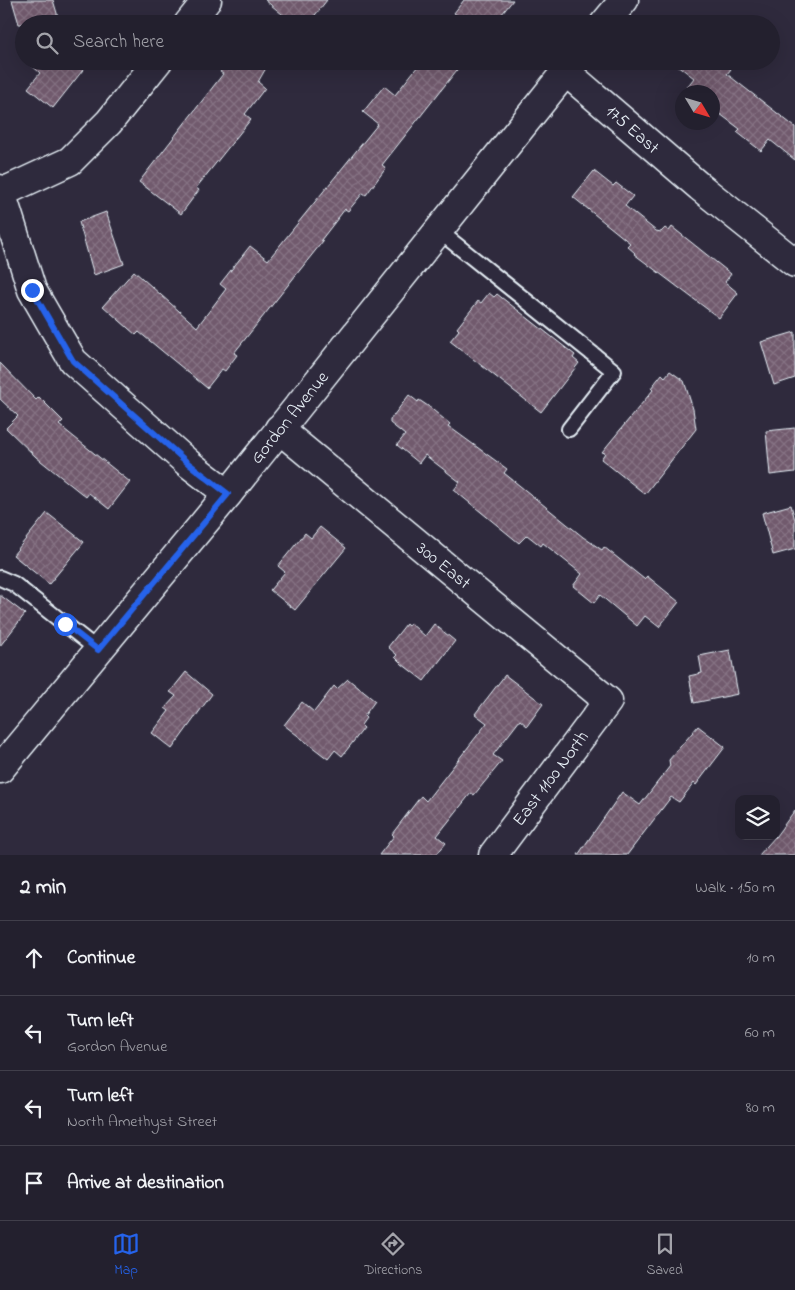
<!DOCTYPE html>
<html lang="en">
<head>
<meta charset="utf-8">
<style>
	:root { --surface:#23202e; --page:#2f2d3a; --text:#f1f3f6; --muted:#a3a3aa; --line:#403e4a; --accent:#2563eb }
	body { margin:0; font-family:"Indie Flower",sans-serif; background:var(--page); color:var(--text) }
	.controls { position:absolute; right:15px; bottom:15px; display:grid; overflow:hidden; border-radius:10px; box-shadow:0 5px 20px #0002 }
	.controls button { width:45px; height:45px; display:grid; place-items:center; padding:0; border:0; border-bottom:1px solid var(--line); background:var(--surface); color:var(--text); font:25px sans-serif }
	.compass { position:absolute; left:675px; top:85px; width:45px; height:45px; border-radius:50%; background:var(--surface); box-shadow:0 5px 20px #0002; rotate:128deg }
	.stop { position:absolute; width:15px; height:15px; margin:-11px; border:4px solid #2563eb; border-radius:50%; background:#fff }
	.stop.end { background:#2563eb; border-color:#fff; box-shadow:0 1px 5px #0008 }
	.list { margin:0; padding:0; list-style:none }
	h2 { display:flex; justify-content:space-between; align-items:center; height:65px; margin:0; padding:0 20px; font-size:21px }
	h2 small { font-size:16px; font-weight:400; color:var(--muted) }
	.list li { display:grid; grid-template-columns:32px 1fr auto; gap:15px; align-items:center; box-sizing:border-box; height:75px; padding:0 20px; border-top:1px solid var(--line) }
	.list b { display:block; font-size:19px; white-space:nowrap }
	.list p { margin:0; font-size:16px; white-space:nowrap; color:var(--muted) }
	.list em { font-size:16px; font-style:normal; color:var(--muted) }
	.icon { flex:none; width:28px; height:28px; fill:none; stroke:currentColor; stroke-width:2; stroke-linecap:round; stroke-linejoin:round }
	.map { position:relative; flex:none; width:795px; height:855px; overflow:hidden }
	.search { position:absolute; background:var(--surface); box-shadow:0 5px 20px #0002; left:15px; right:15px; top:15px; height:55px; display:flex; align-items:center; gap:12px; box-sizing:border-box; padding:0 18px; border-radius:28px; color:var(--muted); font-size:19px }
	.sheet { height:365px; background:var(--surface) }
	nav { display:flex; justify-content:space-around; align-items:center; box-sizing:border-box; height:70px; border-top:1px solid var(--line); background:var(--surface); font-size:14px; color:var(--muted) }
	nav a { display:grid; justify-items:center; gap:2px }
	nav .on { color:var(--accent) }
	.map>svg:first-child { display:block }
	.building { fill:url(#building-cross-hatch); stroke:#e8f1f8 }
	.lines { fill:none; stroke-linecap:round; stroke-linejoin:round }
	.service-casing { stroke:#e8f1f8; stroke-width:18 }
	.minor-casing { stroke:#e8f1f8; stroke-width:31 }
	.secondary-casing { stroke:#e8f1f8; stroke-width:31 }
	.service { stroke:#2f2a3d; stroke-width:14 }
	.minor { stroke:#2f2a3d; stroke-width:28 }
	.secondary { stroke:#2f2a3d; stroke-width:28 }
	.route { stroke:#2563eb; stroke-width:6 }
	.labels { text-anchor:middle; stroke-width:4; stroke-linejoin:round; paint-order:stroke }
	.street-label { font-size:18px; fill:#e8f1f8; stroke:#2f2a3d }
</style>
</head>
<body>
<div class="map">
<svg width="795" height="855" viewBox="0 0 795 855">
	<defs>
		<pattern id="building-cross-hatch" width="8" height="8" patternUnits="userSpaceOnUse" patternTransform="scale(1.25)"><rect width="8" height="8" fill="#715a6d"/><path d="M0 0l8 8M0 8l8-8" fill="none" stroke="#857283"/></pattern>
	</defs>
	<rect width="100%" height="100%" fill="#2f2a3d"/>
	<filter id="ink" filterUnits="userSpaceOnUse"><feTurbulence type="fractalNoise" baseFrequency=".02" numOctaves="2"/><feDisplacementMap in="SourceGraphic" scale="10" xChannelSelector="R" yChannelSelector="G"/><feConvolveMatrix kernelMatrix="1 2 1 2 8 2 1 2 1" color-interpolation-filters="sRGB"/></filter>
	<g filter="url(#ink)">
		<!-- building -->
		<path class="building" d="M12,0H53L59,20L45,24H19Z
			M265,0H327L308,24H294Z
			M464,0H513L494,24H452L458,16L454,13Z
			M27,61H90L53,108L28,88L40,73Z
			M228,61H270L258,82L265,88L245,114L251,119L196,188L199,190L181,214L139,182L223,74L220,72Z
			M422,61H464L382,165L386,168L366,195L363,193L348,211L345,209L321,240L323,241L234,353L237,355L225,371L222,369L207,388L139,332L136,335L103,306L134,271L197,327L226,289L220,284L250,246L268,260L378,124L363,112L384,86L395,95Z
			M672,61H721L731,69L727,74L795,127V160L770,140L761,151L737,132L740,129L712,108V92H683L694,78Z
			M594,171L613,186L616,183L633,196L625,206L656,231L661,232L665,228L669,231L672,227L731,274L725,282L738,293L719,318L634,254L635,253L627,246L630,243L573,197Z
			M106,212L124,264L94,275L79,222Z
			M489,293L494,297L497,294L575,355L573,358L579,363L541,412L450,341L459,330L457,328L478,301L481,303Z
			M795,332V378L774,385L761,342Z
			M0,363L36,400L39,397L63,421L59,425L130,482L109,509L89,493L86,497L36,457L6,428L18,416L0,399Z
			M670,371L684,381L693,409L696,429L645,494L601,459L605,453L602,452L653,390L651,388L662,374L665,377Z
			M409,395L418,402L419,400L428,406L450,424L448,426L507,469L504,473L583,537L602,550L604,547L644,579L647,576L679,602L659,627L645,616L637,626L600,595L594,603L573,586L582,574L543,543L541,546L527,535L519,543L454,490L460,482L425,455L419,463L397,445L405,435L390,423V420Z
			M795,428V472L770,475L766,431Z
			M791,505L795,520V549L773,555L762,513Z
			M47,513L84,542L49,584L13,555Z
			M320,527L346,548L295,610L270,590L285,572L278,566L305,533L311,538Z
			M0,595L25,614L0,646Z
			M410,623L425,636L434,624L455,641L424,681L402,664L395,657L397,655L388,647L406,624L408,626Z
			M730,650L738,694L694,703L689,676L702,673L699,656Z
			M186,672L212,694L172,749L152,733L169,711L165,708L176,696L170,692Z
			M505,675L543,704L527,726L520,720L493,755L502,761L474,795L471,793L437,836L446,843L436,855H379L394,836L392,834L421,796L426,801L487,723L475,714Z
			M348,679L375,701L364,716L366,718L361,725L364,728L342,756L335,750L328,759L284,725L302,702L314,712L334,686L337,689Z
			M698,726L725,747L696,785L694,783L679,802L671,797L627,855H578L622,792L640,805L670,766L669,760Z
			M795,810V855H759L776,836Z"/>
		<g class="lines">
			<!-- service casing -->
			<g class="service-casing">
				<path id="service" d="M439,231L614,371L569,429
					M0,578L14,584L98,650"/>
			</g>
			<!-- minor casing -->
			<g class="minor-casing">
				<path id="minor" d="M188,24L207,0
					M566,72L700,187L795,263
					M0,189L32,290L73,361L189,464L228,494
					M1,193L70,161L109,122L158,61
					M279,429L608,701L493,855"/>
			</g>
			<!-- secondary casing -->
			<g class="secondary-casing">
				<path id="secondary" d="M604,24L624,0
					M0,769L228,494L574,61"/>
			</g>
			<!-- service -->
			<use href="#service" class="service"/>
			<!-- minor -->
			<use href="#minor" class="minor"/>
			<!-- secondary -->
			<use href="#secondary" class="secondary"/>
		</g>
	</g>
	<g class="lines" filter="url(#ink)">
		<!-- route -->
		<path class="route" d="M32,290L73,361L189,464L228,494L98,650L65,624"/>
	</g>
	<g class="labels">
		<!-- street labels -->
		<g class="street-label">
			<text transform="translate(633 129) rotate(41)" y="6">175 East</text>
			<text transform="translate(289 417) rotate(-51)" y="6">Gordon Avenue</text>
			<text transform="translate(444 565) rotate(39)" y="6">300 East</text>
			<text transform="translate(550 778) rotate(-53)" y="6">East 1100 North</text>
		</g>
	</g>
</svg>
<div class="controls">
<button><svg class="icon" aria-label="layers" viewBox="0 0 24 24"><path d="M12 4l9 5-9 5-9-5zM3 14l9 5 9-5"/></svg></button>
</div>
<svg class="compass" viewBox="-18 -18 36 36"><path d="M0-13l5 13h-10z" fill="#e53935"/><path d="M0 13l5-13h-10z" fill="#a3a3aa"/></svg>
<div class="stop" style="left:65px;top:624px"></div>
<div class="stop end" style="left:32px;top:290px"></div>
<div class="search"><svg class="icon" aria-label="search" viewBox="0 0 24 24"><circle cx="10" cy="10" r="6"/><path d="M15 15l6 6"/></svg>Search here</div>
</div>
<section class="sheet">
<h2>2 min<small>Walk · 150 m</small></h2>
<ul class="list">
<li><svg class="icon" aria-label="ahead" viewBox="0 0 24 24"><path d="M12 20V5M6 11l6-6 6 6"/></svg><div><b>Continue</b></div><em>10 m</em></li>
<li><svg class="icon" aria-label="left" viewBox="0 0 24 24"><path d="M17 20v-9H6M10 6l-5 5 5 5"/></svg><div><b>Turn left</b><p>Gordon Avenue</p></div><em>60 m</em></li>
<li><svg class="icon" aria-label="left" viewBox="0 0 24 24"><path d="M17 20v-9H6M10 6l-5 5 5 5"/></svg><div><b>Turn left</b><p>North Amethyst Street</p></div><em>80 m</em></li>
<li><svg class="icon" aria-label="arrive" viewBox="0 0 24 24"><path d="M6 21V4h12l-3 4 3 4H6"/></svg><div><b>Arrive at destination</b></div></li>
</ul>
</section>
<nav>
<a class="on"><svg class="icon" aria-label="map" viewBox="0 0 24 24"><path d="M3 6l6-2 6 2 6-2v14l-6 2-6-2-6 2zM9 4v14M15 6v14"/></svg>Map</a>
<a><svg class="icon" aria-label="directions" viewBox="0 0 24 24"><path d="M12 3l9 9-9 9-9-9zM9 14v-3h6M13 9l2 2-2 2"/></svg>Directions</a>
<a><svg class="icon" aria-label="saved" viewBox="0 0 24 24"><path d="M7 4h10v16l-5-4-5 4z"/></svg>Saved</a>
</nav>
</body>
</html>
